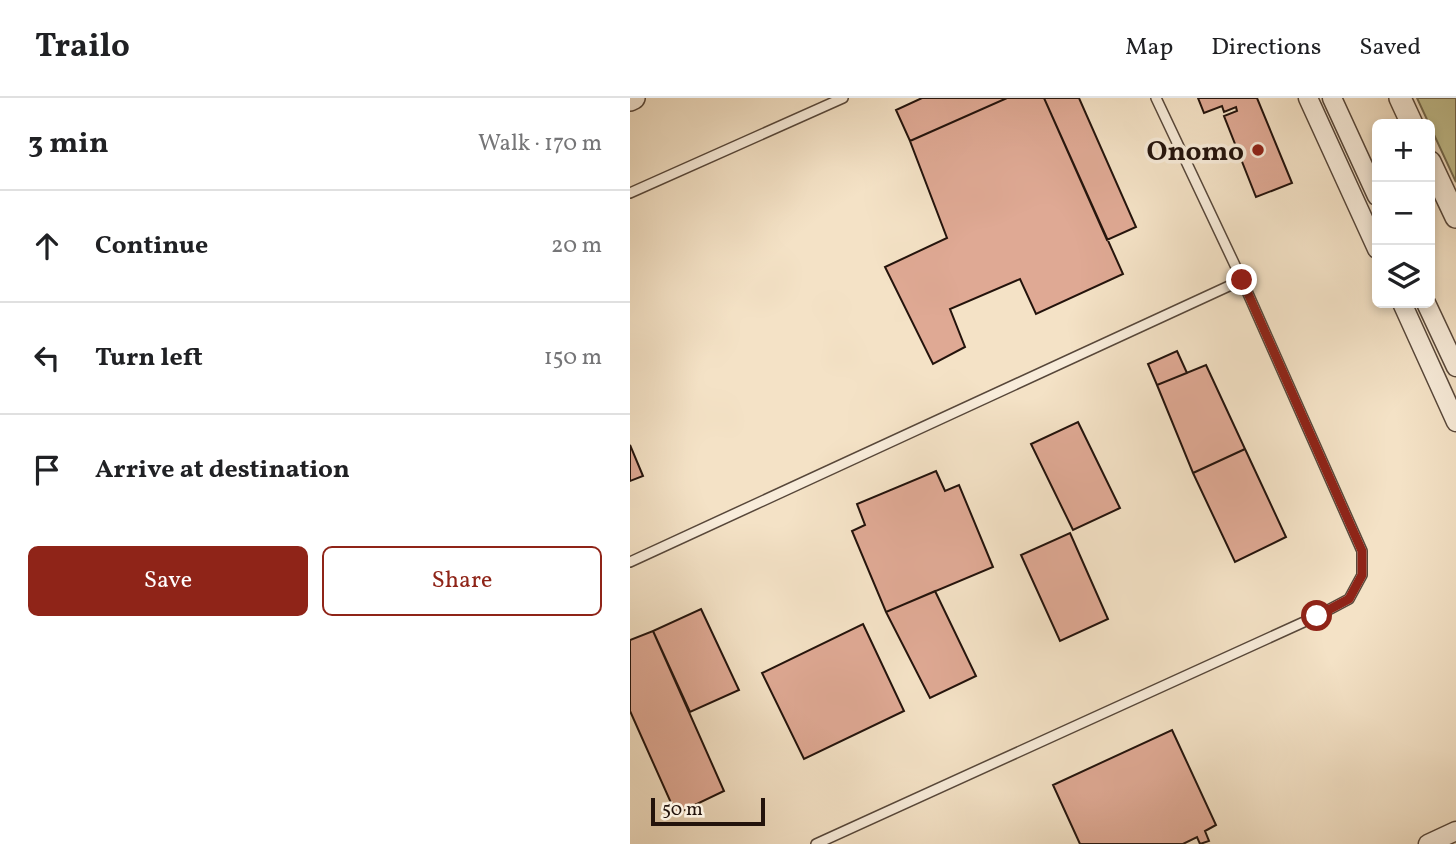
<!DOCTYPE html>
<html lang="en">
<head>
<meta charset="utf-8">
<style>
	:root { --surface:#fff; --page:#f6f6f6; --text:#202124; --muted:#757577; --line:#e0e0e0; --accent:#8f2418 }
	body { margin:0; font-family:Vollkorn,serif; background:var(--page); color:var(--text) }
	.controls { position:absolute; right:21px; top:21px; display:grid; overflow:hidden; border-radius:10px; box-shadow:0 4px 10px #0003 }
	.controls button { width:63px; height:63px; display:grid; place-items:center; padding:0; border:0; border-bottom:2px solid var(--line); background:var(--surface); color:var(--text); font:35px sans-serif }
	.scale { position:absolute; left:21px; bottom:18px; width:114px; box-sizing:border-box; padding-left:7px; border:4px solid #23130c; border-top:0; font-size:19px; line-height:24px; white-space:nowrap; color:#23130c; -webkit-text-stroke:5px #f8ecda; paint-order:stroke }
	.stop { position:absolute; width:21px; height:21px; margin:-16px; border:5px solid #8f2418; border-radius:50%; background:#fff }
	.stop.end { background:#8f2418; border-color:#fff; box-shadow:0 2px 7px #0008 }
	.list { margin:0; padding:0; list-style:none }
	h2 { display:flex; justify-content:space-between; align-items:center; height:91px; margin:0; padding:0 28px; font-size:30px }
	h2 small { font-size:23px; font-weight:400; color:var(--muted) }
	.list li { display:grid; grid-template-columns:46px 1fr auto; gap:21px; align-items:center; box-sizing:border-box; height:112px; padding:0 28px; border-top:2px solid var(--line) }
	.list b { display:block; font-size:26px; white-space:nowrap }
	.list em { font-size:23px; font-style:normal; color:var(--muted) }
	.actions { display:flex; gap:14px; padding:21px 28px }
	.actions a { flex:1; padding:16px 0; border:2px solid var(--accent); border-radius:10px; text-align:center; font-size:24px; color:var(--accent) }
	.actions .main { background:var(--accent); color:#fff }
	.icon { flex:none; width:38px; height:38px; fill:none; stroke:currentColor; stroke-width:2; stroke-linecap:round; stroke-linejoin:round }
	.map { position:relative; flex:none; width:826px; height:746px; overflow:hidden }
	header { display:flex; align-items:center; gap:42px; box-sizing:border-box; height:98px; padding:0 35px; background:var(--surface); border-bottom:2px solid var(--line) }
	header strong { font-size:33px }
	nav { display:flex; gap:38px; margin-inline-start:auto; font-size:24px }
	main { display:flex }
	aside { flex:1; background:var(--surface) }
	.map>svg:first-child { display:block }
	.green { fill:#c3c190; stroke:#736a4e; stroke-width:2 }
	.building { fill:#dfa994; stroke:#23130c; stroke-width:2 }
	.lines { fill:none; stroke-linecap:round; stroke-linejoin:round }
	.service-casing { stroke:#57473a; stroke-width:12 }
	.minor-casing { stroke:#57473a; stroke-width:21 }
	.tertiary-casing { stroke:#57473a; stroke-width:24 }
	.service { stroke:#f8ecda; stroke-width:9 }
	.minor { stroke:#f8ecda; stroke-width:18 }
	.tertiary { stroke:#f8ecda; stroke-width:21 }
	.route { stroke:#8f2418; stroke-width:9 }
	.poi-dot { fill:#8f2418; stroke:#f8ecda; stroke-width:2.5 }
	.labels { text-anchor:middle; stroke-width:7; stroke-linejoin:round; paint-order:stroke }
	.poi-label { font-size:28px; font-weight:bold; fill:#23130c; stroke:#f8ecda; text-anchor:end }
</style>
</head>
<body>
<header>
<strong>Trailo</strong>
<nav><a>Map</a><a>Directions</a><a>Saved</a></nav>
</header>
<main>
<aside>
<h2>3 min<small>Walk · 170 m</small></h2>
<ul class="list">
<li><svg class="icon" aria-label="ahead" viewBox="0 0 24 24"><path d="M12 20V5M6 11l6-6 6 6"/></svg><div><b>Continue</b></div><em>20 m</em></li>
<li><svg class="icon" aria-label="left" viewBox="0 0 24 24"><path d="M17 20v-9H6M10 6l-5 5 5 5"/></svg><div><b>Turn left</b></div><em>150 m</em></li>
<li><svg class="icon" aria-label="arrive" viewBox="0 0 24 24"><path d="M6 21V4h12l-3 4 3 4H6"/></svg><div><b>Arrive at destination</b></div></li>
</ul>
<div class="actions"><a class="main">Save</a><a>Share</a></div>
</aside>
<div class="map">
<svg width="826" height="746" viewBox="0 0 826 746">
	<rect width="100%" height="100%" fill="#f4e2c6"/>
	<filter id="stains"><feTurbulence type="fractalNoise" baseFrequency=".00286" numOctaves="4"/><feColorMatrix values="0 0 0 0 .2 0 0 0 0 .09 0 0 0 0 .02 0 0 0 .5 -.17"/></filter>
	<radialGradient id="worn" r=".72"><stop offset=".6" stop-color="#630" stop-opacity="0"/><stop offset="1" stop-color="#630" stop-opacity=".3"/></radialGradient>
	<!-- green -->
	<path class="green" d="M787,0H826V84Z"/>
	<!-- building -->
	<path class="building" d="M292,0H377L280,43L266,12Z
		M377,0H414L493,176L406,216L390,181L320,211L335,249L303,266L255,169L317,140L280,43Z
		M414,0H449L506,129L477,142Z
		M568,0H627L662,85L626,99L594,18L607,13L606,9L594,14L592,8L574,15Z
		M547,253L557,275L527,287L518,266Z
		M576,267L615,351L563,375L527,287Z
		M448,324L490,410L443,432L401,346Z
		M0,347L13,378L0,383Z
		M615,351L656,439L605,464L563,375Z
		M306,373L315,393L329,387L363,469L256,514L222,433L235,427L227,406Z
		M440,435L478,521L430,543L391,457Z
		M305,493L346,578L300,600L256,514Z
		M71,511L109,592L60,614L23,533Z
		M233,526L274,613L174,661L132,575Z
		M23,533L94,693L46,716L0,613V542Z
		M542,632L586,727L575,733L579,743L570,746L567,739L553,746H450L423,687Z"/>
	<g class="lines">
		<!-- service casing -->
		<g class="service-casing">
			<path id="service" d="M0,95L213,0
				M0,464L612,182
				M186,746L687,518L719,501L732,477V453L612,182L526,0"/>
		</g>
		<!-- minor casing -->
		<g class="minor-casing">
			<path id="minor" d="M678,0L747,151
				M702,0L747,98
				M772,205L826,324
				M796,205L826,269
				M798,746L826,733"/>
		</g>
		<!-- tertiary casing -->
		<g class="tertiary-casing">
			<path id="tertiary" d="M770,0L782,26
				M0,2L4,0
				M800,64L826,119"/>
		</g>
		<!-- service -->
		<use href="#service" class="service"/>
		<!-- minor -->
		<use href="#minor" class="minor"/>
		<!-- tertiary -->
		<use href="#tertiary" class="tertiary"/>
	</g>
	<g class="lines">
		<!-- route -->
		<path class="route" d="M612,182L732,453V477L719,501L687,518"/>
	</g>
	<!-- markers -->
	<circle class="poi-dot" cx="628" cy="52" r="7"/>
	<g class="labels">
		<!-- poi labels -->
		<g class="poi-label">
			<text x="614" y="62">Onomo</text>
		</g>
	</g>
	<rect width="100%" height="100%" filter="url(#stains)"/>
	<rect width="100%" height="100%" fill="url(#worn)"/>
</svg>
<div class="controls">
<button>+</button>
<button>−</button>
<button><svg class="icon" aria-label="layers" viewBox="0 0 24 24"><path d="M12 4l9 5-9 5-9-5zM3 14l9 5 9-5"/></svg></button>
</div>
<div class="scale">50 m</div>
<div class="stop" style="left:687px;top:518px"></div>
<div class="stop end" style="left:612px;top:182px"></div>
</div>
</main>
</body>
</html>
